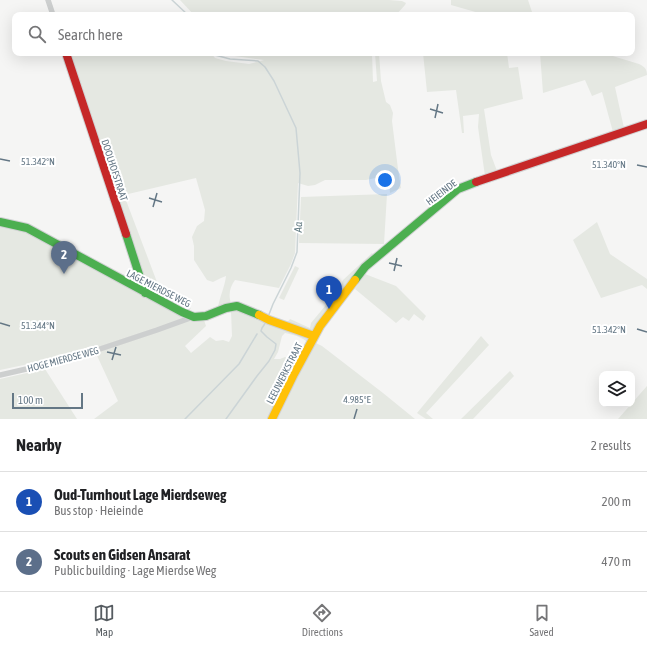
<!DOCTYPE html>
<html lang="en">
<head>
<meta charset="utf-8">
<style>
	:root { --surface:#fff; --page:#f6f6f6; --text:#202124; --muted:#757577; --line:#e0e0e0; --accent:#565c61 }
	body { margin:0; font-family:"Asap Condensed",sans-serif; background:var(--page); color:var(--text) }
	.controls { position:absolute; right:12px; bottom:12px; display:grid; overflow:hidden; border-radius:8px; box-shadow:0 4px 16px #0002 }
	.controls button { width:36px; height:36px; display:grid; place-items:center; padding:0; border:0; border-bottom:1px solid var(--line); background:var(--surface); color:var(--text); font:20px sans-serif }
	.scale { position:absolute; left:12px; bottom:10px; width:71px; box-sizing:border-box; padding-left:4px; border:2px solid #647785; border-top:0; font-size:11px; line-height:14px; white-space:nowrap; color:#647785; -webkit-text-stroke:3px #fff; paint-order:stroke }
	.you { position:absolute; left:385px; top:180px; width:14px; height:14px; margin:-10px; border:3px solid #fff; border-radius:50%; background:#1a73e8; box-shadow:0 0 0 6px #1a73e833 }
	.badge { display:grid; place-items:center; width:26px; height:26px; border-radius:50%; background:var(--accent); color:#fff; font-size:13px; font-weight:700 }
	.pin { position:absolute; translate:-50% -33px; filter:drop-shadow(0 1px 2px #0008) }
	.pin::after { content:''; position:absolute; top:21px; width:14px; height:12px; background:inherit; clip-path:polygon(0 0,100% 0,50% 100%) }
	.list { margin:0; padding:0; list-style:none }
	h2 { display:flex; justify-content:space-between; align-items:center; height:52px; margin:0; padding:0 16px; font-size:17px }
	h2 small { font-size:13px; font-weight:400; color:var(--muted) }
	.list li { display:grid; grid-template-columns:26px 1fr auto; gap:12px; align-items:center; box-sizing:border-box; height:60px; padding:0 16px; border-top:1px solid var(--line) }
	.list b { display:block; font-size:15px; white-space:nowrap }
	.list p { margin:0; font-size:13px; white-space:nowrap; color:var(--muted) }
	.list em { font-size:13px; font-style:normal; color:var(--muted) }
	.icon { flex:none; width:22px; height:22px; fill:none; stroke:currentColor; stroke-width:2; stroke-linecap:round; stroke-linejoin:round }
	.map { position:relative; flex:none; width:647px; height:419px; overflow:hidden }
	.search { position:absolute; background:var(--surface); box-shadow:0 4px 16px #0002; left:12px; right:12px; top:12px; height:44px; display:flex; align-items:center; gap:10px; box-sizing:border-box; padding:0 14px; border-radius:8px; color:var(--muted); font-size:15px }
	.sheet { height:172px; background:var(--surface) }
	nav { display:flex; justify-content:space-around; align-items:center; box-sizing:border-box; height:56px; border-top:1px solid var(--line); background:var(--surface); font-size:11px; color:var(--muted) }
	nav a { display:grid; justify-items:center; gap:2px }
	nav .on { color:var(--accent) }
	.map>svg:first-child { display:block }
	.green { fill:#e5e8e2; fill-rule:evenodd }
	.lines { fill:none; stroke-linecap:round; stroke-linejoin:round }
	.stream { stroke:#cbd4d6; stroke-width:1.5 }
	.fast-casing { stroke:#d1d2d3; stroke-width:10 }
	.slow-casing { stroke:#d1d2d3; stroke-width:10 }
	.jam-casing { stroke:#d1d2d3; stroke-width:10 }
	.street { stroke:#cdcfcf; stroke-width:5.5 }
	.fast { stroke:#4caf50; stroke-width:8 }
	.slow { stroke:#ffc107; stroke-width:8 }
	.jam { stroke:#c62828; stroke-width:8 }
	.ticks { fill:none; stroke:#647785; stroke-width:1.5 }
	.labels { text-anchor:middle; stroke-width:4; stroke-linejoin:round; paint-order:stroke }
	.street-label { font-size:10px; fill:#647785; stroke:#fff }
	.water-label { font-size:11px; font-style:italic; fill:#607981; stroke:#fff }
	.ticks-label { font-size:10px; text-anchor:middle; fill:#647785; stroke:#fff; stroke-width:4; stroke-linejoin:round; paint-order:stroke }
</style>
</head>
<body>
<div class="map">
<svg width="647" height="419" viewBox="0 0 647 419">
	<rect width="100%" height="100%" fill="#f5f5f4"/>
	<!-- green -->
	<path class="green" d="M180,0H389L402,1L406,3L405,5L396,15H194Z
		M451,0H528L533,15H486L451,5Z
		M68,53H211L215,58L226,61L249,64L264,60L227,55V53H372L373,82L377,81L375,53H379L381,81L386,102L390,105L393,113L392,121L398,169L401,188L390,193L389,175L366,180H325L315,185L308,186L298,183L295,253L291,264L279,288L235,280C230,287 228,294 231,303L218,307C220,296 225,286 226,276L221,278L213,282L207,280L194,260V246L192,237L197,226L204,221L205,210L196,178L124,195L160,290L191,308L188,312L148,291Z
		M423,53H507L509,68L518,67L523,99L484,109L491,155L497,171L485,176L478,127L479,114L463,116L464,133H462L456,90L427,92Z
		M540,53H603L639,64C645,67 647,69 647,75L615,87L624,128L613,132L602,92L592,96L585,80L543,93Z
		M387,194L384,244L299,243L301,197Z
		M597,222L610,254L647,279V289L642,285L601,298L573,240Z
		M0,225L18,228L33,235L204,320L206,326L185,346L191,353L210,337L216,341L223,340L229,342L232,336L231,311H240L303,337L322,346L383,393L415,419H94L118,401L93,347L38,362L0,370ZM285,333C297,336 304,337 312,347L303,365L285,357L280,359H274L278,352L282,336Z
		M372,253L374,256L314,334L287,323L290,319L310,328L311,323L340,288L343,280Z
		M295,266L299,268L284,300L279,298Z
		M365,274L396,286L426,316L423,321L414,314L409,321L403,317L396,323L355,289Z
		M481,336L489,345L426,413L433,419H426L417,413Z
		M45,369L77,419H0V379Z
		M510,371L514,376L473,419H461Z
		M647,386V419H618Z"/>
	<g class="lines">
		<!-- stream -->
		<path class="stream" d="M172,0L188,15
			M214,53L215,55L230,59L258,61L265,67L274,81L296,128L300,173L297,252L291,268L273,304L268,317
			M185,419L239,364L257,334
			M226,419L257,376L269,361L275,350L276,344L267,337L261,331L262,328L266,322"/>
		<!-- fast casing -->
		<g class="fast-casing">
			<path id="fast" d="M0,222L27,228L182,312L194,317L206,316L226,308L237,306L259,315
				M126,234L145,293
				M355,280L365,267L458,189L476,182"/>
		</g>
		<!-- slow casing -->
		<g class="slow-casing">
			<path id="slow" d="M259,315L269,320L314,336
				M272,419L294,374L320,326L355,280"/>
		</g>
		<!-- jam casing -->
		<g class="jam-casing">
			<path id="jam" d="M66,53L126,234
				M476,182L647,124"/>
		</g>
		<!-- street -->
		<path class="street" d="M48,0L53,15
			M0,375L70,359L157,330L193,317"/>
		<!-- fast -->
		<use href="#fast" class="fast"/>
		<!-- slow -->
		<use href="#slow" class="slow"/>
		<!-- jam -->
		<use href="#jam" class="jam"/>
	</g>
	<!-- ticks -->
	<path class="ticks" d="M430,109L443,113M435,118L438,104M0,159L10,161M637,165L647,167M149,198L162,202M153,207L157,193M389,263L402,266M394,271L397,258M0,323L10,326M637,329L647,332M107,352L121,355M112,360L116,347M354,419L357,409"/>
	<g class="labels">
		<!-- street labels -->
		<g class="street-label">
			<text transform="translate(115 170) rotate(72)" y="4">DOOLHOFSTRAAT</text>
			<text transform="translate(441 192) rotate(-37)" y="4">HEIEINDE</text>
			<text transform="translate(159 288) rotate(27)" y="4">LAGE MIERDSE WEG</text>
			<text transform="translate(63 359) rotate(-15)" y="4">HOGE MIERDSE WEG</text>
			<text transform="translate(284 373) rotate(-63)" y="4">LEEUWERKSTRAAT</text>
		</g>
		<!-- water labels -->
		<g class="water-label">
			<text transform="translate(298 227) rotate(-88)" y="4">Aa</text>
		</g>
	</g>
	<g class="ticks-label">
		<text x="38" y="165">51.342°N</text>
		<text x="609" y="168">51.340°N</text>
		<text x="38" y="329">51.344°N</text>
		<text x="609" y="333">51.342°N</text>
		<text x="357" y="403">4.985°E</text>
	</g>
</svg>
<div class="controls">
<button><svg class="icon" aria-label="layers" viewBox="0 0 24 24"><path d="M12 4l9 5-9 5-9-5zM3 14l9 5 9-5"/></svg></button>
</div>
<div class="scale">100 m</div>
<div class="you"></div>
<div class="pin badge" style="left:329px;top:309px;background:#1a4fb4">1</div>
<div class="pin badge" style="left:64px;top:274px;background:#5c6f8a">2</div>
<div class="search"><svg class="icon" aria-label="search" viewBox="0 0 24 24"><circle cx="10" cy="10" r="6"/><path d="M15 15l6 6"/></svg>Search here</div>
</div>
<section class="sheet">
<h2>Nearby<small>2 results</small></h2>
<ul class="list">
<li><span class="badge" style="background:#1a4fb4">1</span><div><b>Oud-Turnhout Lage Mierdseweg</b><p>Bus stop · Heieinde</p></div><em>200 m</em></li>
<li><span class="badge" style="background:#5c6f8a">2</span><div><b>Scouts en Gidsen Ansarat</b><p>Public building · Lage Mierdse Weg</p></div><em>470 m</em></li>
</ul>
</section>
<nav>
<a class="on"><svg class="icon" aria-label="map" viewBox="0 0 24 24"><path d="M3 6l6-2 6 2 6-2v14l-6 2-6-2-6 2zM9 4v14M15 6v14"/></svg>Map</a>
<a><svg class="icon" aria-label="directions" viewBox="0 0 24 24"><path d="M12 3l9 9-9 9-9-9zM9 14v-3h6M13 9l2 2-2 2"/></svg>Directions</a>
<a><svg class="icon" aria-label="saved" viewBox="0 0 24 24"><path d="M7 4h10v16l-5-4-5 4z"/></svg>Saved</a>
</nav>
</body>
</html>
